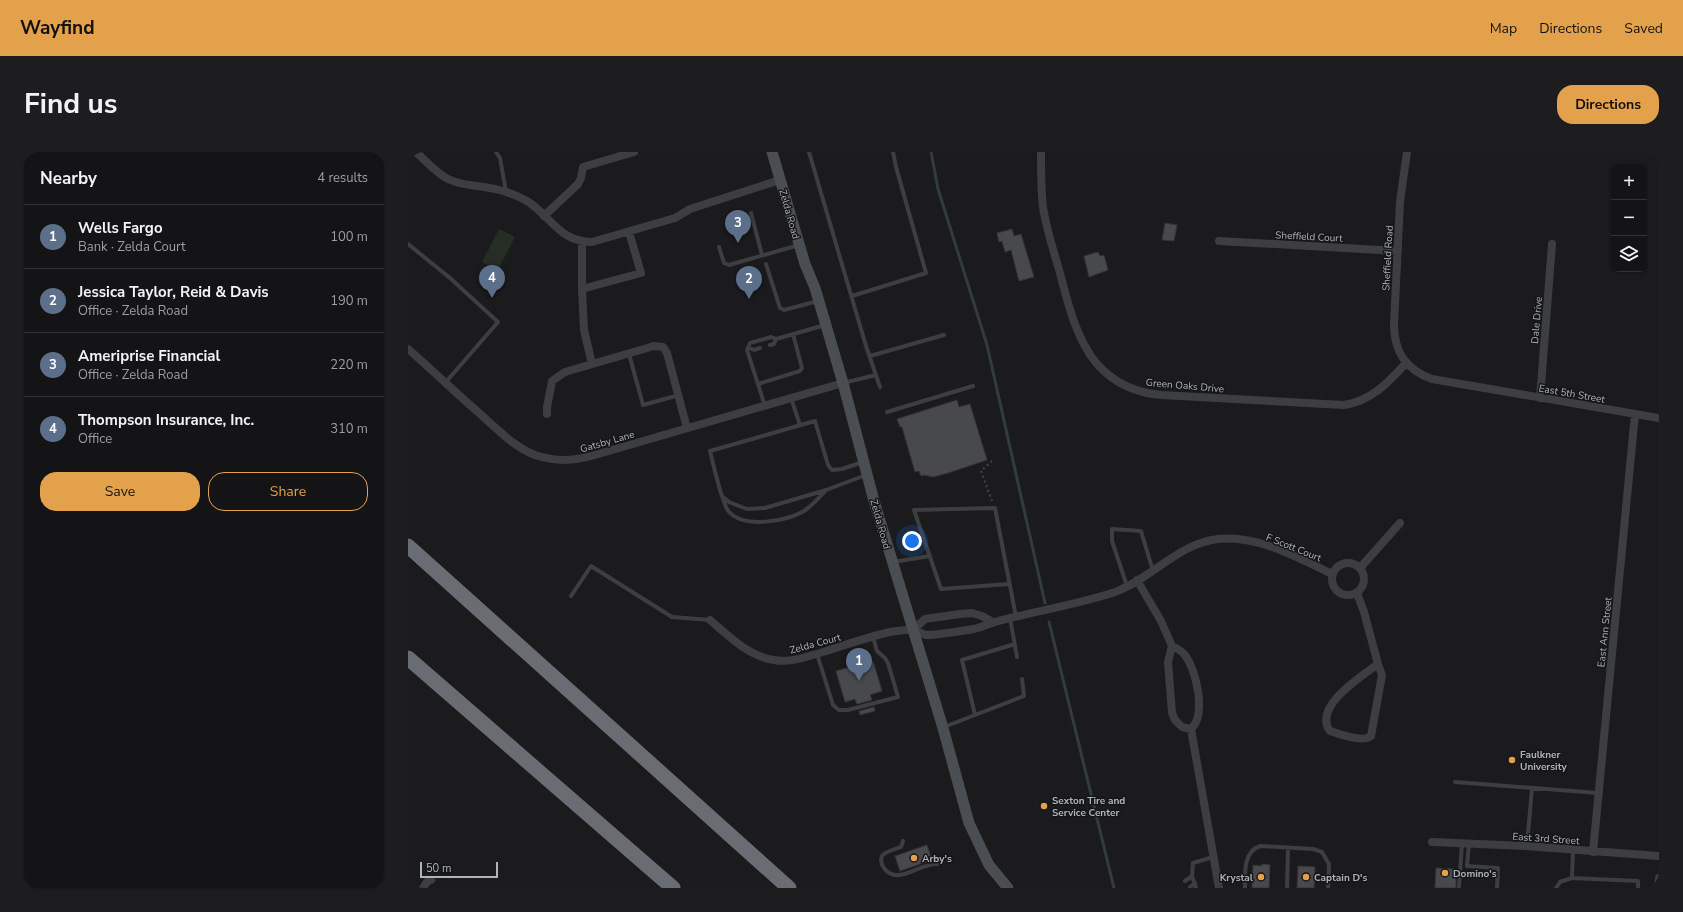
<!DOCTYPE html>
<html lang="en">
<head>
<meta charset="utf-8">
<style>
	:root { --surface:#141416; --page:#1d1d1f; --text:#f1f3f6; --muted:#9d9ea1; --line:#333335; --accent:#e4a14c }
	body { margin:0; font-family:"Nunito Sans",sans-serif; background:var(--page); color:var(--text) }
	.controls { position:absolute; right:12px; top:12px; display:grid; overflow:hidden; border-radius:8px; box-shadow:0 1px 3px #0004 }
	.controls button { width:36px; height:36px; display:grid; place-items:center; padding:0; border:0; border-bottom:1px solid var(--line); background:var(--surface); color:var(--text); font:20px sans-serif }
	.scale { position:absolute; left:12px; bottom:10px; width:78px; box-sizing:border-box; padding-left:4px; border:2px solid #afb4bb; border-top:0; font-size:11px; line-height:14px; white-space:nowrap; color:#afb4bb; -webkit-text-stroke:3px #161618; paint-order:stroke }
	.you { position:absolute; left:504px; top:389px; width:14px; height:14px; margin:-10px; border:3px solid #fff; border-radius:50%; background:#1a73e8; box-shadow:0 0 0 6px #1a73e833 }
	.badge { display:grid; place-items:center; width:26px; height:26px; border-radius:50%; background:var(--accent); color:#fff; font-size:13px; font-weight:700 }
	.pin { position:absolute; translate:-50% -33px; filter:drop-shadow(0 1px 2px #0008) }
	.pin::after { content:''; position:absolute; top:21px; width:14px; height:12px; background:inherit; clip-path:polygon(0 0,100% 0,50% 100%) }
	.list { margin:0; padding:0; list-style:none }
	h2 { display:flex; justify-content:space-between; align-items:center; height:52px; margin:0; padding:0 16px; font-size:17px }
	h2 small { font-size:13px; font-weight:400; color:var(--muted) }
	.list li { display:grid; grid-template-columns:26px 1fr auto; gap:12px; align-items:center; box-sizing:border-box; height:64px; padding:0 16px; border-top:1px solid var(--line) }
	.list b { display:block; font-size:15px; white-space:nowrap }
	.list p { margin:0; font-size:13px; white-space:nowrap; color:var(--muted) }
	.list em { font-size:13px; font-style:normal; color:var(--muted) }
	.actions { display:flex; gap:8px; padding:12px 16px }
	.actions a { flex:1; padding:9px 0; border:1px solid var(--accent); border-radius:16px; text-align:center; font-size:14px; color:var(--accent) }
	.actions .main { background:var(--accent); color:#111 }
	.icon { flex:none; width:22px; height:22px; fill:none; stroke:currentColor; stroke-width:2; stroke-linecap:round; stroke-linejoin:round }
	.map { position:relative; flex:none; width:1251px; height:736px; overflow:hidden; border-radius:16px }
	header { display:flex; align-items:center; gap:24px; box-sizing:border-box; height:56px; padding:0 20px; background:var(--accent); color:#111 }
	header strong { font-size:19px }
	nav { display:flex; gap:22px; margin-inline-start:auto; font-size:14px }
	.intro { display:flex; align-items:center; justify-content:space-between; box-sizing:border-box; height:96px; padding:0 24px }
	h1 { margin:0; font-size:28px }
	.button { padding:10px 18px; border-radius:16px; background:var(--accent); color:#111; font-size:14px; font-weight:700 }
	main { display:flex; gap:24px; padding:0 24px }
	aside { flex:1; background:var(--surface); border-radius:16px; box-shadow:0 1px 3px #0004 }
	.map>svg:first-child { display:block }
	.green { fill:#252d25 }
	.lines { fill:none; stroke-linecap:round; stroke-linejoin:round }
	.stream { stroke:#323b40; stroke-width:3 }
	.building { fill:#48494d; stroke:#353539 }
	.path { stroke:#424549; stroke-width:2; stroke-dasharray:2 3; stroke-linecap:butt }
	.service { stroke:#3c3e42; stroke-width:4 }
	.minor { stroke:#3c3e42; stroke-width:8 }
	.secondary { stroke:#4a4d51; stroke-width:11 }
	.motorway { stroke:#696c72; stroke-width:15 }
	.poi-dot { fill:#e4a14c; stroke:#161618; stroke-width:1.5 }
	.labels { text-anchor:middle; stroke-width:3; stroke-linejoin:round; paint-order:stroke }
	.street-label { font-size:10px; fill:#afb4bb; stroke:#161618 }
	.poi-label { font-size:10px; font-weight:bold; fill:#afb4bb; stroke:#161618; text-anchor:start }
</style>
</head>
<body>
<header>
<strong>Wayfind</strong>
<nav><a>Map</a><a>Directions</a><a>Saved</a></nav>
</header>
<div class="intro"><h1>Find us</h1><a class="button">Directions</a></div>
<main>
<aside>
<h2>Nearby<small>4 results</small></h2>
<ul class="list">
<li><span class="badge" style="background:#5c6f8a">1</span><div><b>Wells Fargo</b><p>Bank · Zelda Court</p></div><em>100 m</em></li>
<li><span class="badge" style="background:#5c6f8a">2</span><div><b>Jessica Taylor, Reid &amp; Davis</b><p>Office · Zelda Road</p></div><em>190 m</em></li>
<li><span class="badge" style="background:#5c6f8a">3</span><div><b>Ameriprise Financial</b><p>Office · Zelda Road</p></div><em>220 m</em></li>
<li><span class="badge" style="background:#5c6f8a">4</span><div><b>Thompson Insurance, Inc.</b><p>Office</p></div><em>310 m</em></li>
</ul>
<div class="actions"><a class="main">Save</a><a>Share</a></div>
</aside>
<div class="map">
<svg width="1251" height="736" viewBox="0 0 1251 736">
	<rect width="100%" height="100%" fill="#1b1b1d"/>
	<!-- green -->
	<path class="green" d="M91,77L107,85L90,118L74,110Z"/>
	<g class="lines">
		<!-- stream -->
		<path class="stream" d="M523,0L530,37L579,193L637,451
			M641,470L706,736"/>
	</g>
	<!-- building -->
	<path class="building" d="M757,71L769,73L766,89L754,88Z
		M604,77L606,84L613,82L626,125L611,129L603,98L597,100L594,89L591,90L589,81Z
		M690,100L692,104L696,103L700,118L681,125L676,104Z
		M549,248L551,255L562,252L579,308L540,321L525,325L516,323L513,324L511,319L507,320L494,275H492L489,267Z
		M465,509L474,539L462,543L464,548L449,552L447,547L437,550L428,519Z
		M466,555L467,559L452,563L451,559Z
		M519,693L524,708L492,719L487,704Z
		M854,712L862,713L861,736H844L845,713L854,714Z
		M890,714L907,715L906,736H889Z
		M1028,716L1046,717L1045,726H1048V736H1027Z"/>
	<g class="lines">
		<!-- path -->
		<path class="path" d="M584,309L573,319L584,349"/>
		<!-- service -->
		<path class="service" d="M88,0L92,6L98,40
			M401,0L458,194L472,235
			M343,61L354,103
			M0,92L42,126L90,170L37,231
			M311,95L316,111L321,113L391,93
			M358,112L372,156L376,158L410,149
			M444,144L518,121L488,15L485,0
			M362,193L366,192L368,187
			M341,196L346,198L352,196
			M221,202L235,253L271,243
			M462,204L536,183
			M435,231L468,223
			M350,232L392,219L394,216L385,182
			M383,246L392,273
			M357,254L339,198L342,191L363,185L368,187L417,173
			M479,260L565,234
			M418,338C411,346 405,353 396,359C379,369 337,377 321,360C314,352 305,311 302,299L407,269L420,313L424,318L434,317L455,310
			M315,345L321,350L339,357L357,356L418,338L458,323
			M485,410L522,404
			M601,432L533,437L506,358L587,356L608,465
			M719,434L704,389V377L733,379L745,419
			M163,444L183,414L264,465L302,468
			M602,466L609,505
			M409,502L425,553L431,558H440L490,545L480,511L477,506L469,499L465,485
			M567,563L554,508L607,492
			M536,575L616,544L614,527
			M1047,630L1190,641
			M1120,682L1124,636
			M495,689L493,695C488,697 477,699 474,704C472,709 473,712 476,716C490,735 512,710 530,712
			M1061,691L1059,714L1090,716L1089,736
			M1164,726L1165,698
			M777,729L784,724
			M782,735L787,731
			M788,736L784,724L785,711L805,705
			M837,736C837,721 835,700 852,694L905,697L914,700L921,712L920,736
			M879,736L880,696
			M1051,736L1054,691
			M1148,736L1152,730L1164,726L1230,729V736"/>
		<!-- minor -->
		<path class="minor" d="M8,0C18,9 28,21 40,27C52,33 64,33 76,35C91,37 107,42 119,49C143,64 151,90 184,90L267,66L282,57L372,28
			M633,0C633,18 633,37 635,55C638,75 644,94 650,114C659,147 667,186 689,212C706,231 729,241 753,243L936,253C963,249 980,231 998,211
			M999,0L992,50L986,172C986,200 998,218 1024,227L1251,266
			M136,64L170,32L173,26L175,15L226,0
			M811,89L990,99
			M174,90V137L176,178L184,212
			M174,137L233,121L221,80
			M0,197C24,218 47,240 71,261C88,276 106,295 127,303C148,310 166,309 187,303L435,231
			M1132,246L1144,92
			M139,262V255L144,229L157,220L246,194L255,195L259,201L279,276
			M924 427a16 16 0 1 1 32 0a16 16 0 1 1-32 0Z
			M952,416L992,371
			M729,428L753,469L764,494L760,510L764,561L767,568L774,575L783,577L811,736
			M949,441L956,460L970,512
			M302,468C322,485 340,504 366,508C382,511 397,505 412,501C435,494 459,485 482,480C489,479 499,477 506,478C510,479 514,482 518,483C528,483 555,479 565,477C572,476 579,472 587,470C627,459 668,453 707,440C743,427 771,391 810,387C850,383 889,405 924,422
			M505,478L517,467L552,462L564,461L574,464L585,470
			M764,494C768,496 774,499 777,503C788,519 799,562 783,577
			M970,512L974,523L963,584C955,591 931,582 922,579C904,555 954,524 970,512Z
			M1024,690L1117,694L1251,704
			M1185,700L1227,262
			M15,736L19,730L23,728
			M1250,736L1251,726"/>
		<!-- secondary -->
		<path class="secondary" d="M364,0L397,112L407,136L435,231L466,349L535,576L561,671L581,713L600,736"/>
		<!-- motorway -->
		<path class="motorway" d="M0,394L381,736
			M0,506L265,736"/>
	</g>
	<!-- markers -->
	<g class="poi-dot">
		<circle cx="1104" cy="608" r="4"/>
		<circle cx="636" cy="654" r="4"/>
		<circle cx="506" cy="706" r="4"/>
		<circle cx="1037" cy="721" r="4"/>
		<circle cx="853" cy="725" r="4"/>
		<circle cx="898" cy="725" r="4"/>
	</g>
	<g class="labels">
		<!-- street labels -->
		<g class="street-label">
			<text transform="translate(382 62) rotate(74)" y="4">Zelda Road</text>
			<text transform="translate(901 84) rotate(3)" y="4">Sheffield Court</text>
			<text transform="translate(979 106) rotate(-87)" y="4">Sheffield Road</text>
			<text transform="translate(1128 168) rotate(-85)" y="4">Dale Drive</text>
			<text transform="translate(777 233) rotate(5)" y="4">Green Oaks Drive</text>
			<text transform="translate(1164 241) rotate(10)" y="4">East 5th Street</text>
			<text transform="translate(199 289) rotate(-16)" y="4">Gatsby Lane</text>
			<text transform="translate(473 372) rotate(74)" y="4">Zelda Road</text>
			<text transform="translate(886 395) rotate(22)" y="4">F Scott Court</text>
			<text transform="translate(1196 480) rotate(-84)" y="4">East Ann Street</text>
			<text transform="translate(407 491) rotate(-15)" y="4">Zelda Court</text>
			<text transform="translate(1138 686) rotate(4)" y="4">East 3rd Street</text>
		</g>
		<!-- poi labels -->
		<g class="poi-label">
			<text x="1112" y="606">Faulkner<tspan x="1112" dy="12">University</tspan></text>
			<text x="644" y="652">Sexton Tire and<tspan x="644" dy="12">Service Center</tspan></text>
			<text x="514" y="710">Arby's</text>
			<text x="1045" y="725">Domino's</text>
			<text x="845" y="729" text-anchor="end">Krystal</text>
			<text x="906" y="729">Captain D's</text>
		</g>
	</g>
</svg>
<div class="controls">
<button>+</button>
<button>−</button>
<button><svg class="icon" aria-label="layers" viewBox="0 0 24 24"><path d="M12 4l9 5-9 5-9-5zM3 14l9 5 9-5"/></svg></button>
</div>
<div class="scale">50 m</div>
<div class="you"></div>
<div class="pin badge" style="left:451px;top:529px;background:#5c6f8a">1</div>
<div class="pin badge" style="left:341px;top:147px;background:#5c6f8a">2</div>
<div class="pin badge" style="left:330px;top:91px;background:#5c6f8a">3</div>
<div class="pin badge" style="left:84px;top:146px;background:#5c6f8a">4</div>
</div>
</main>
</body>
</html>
